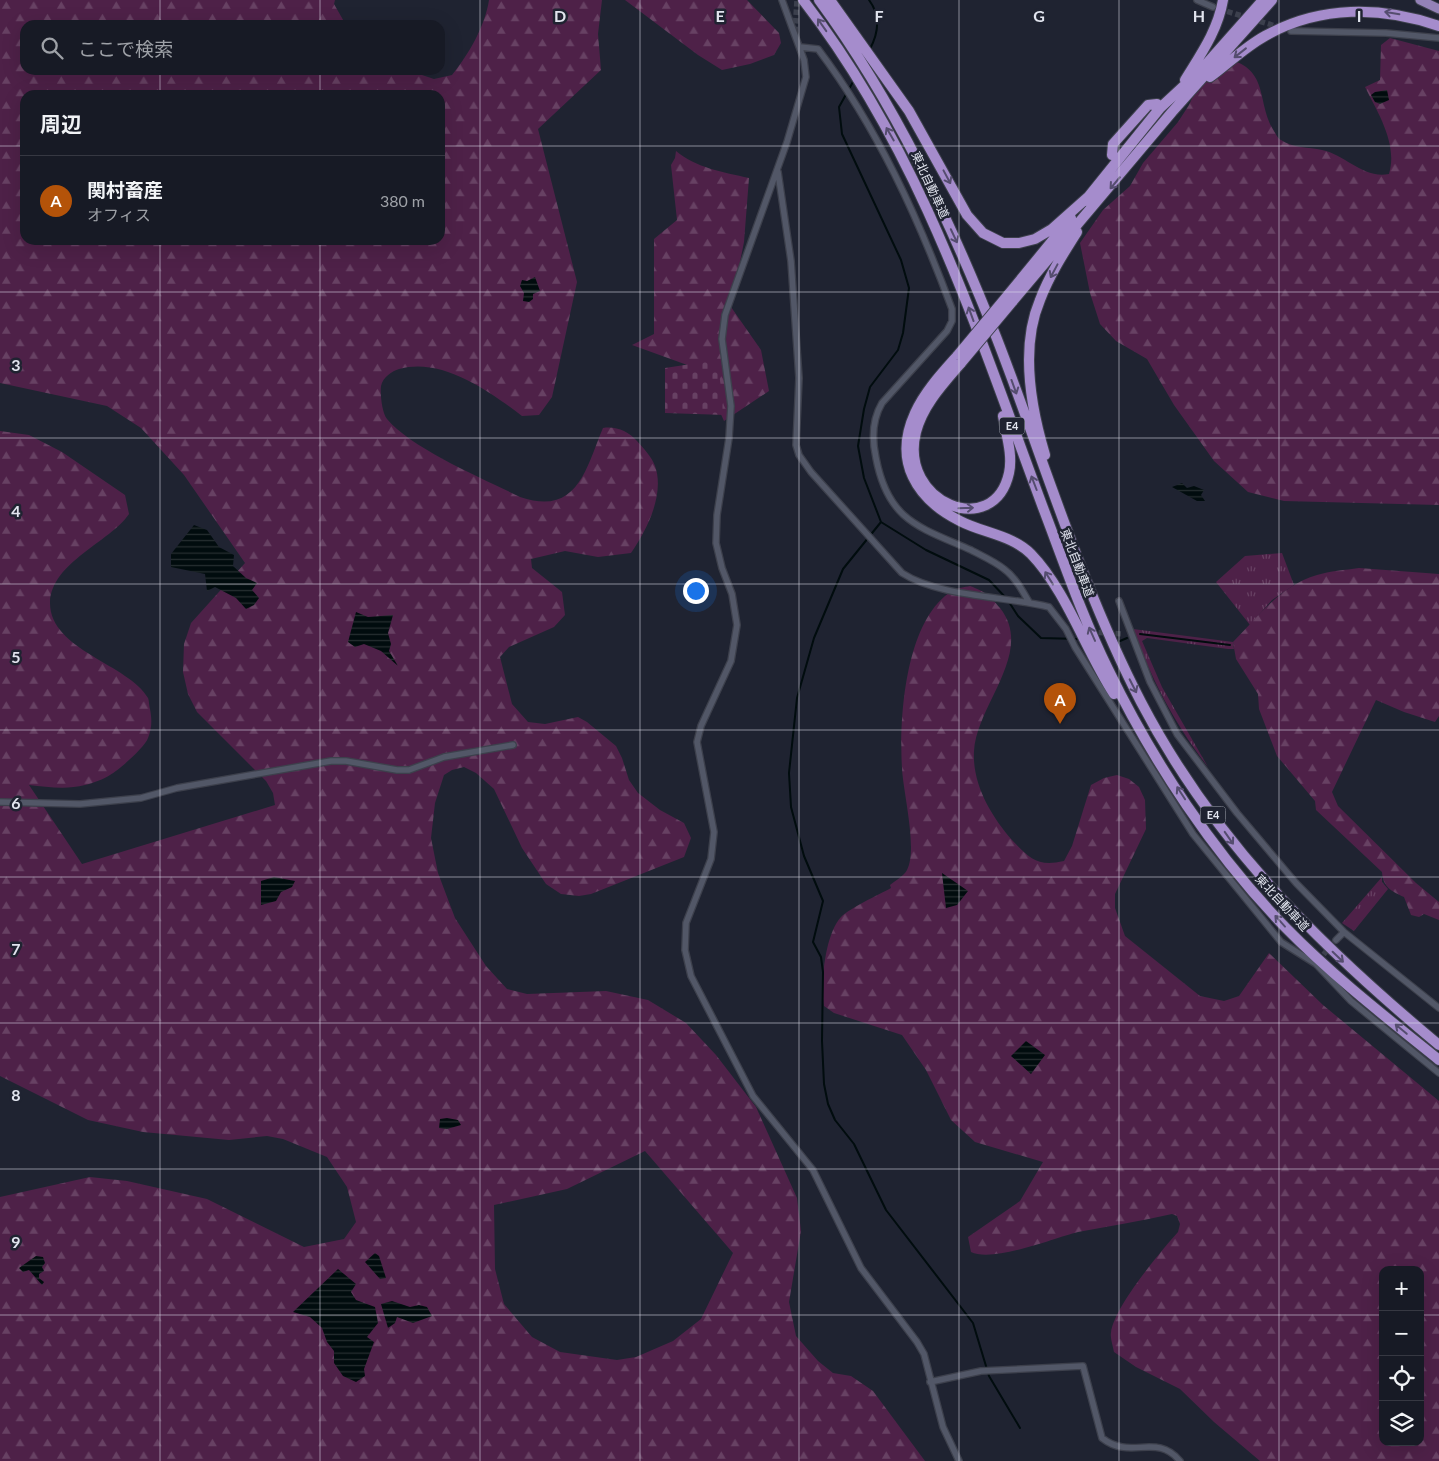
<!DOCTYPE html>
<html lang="ja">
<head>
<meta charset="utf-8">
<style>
	:root { --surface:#171a25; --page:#242732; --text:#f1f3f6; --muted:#9ea1a7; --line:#363842; --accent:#b45309 }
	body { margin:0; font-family:Lato,"Noto Sans JP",sans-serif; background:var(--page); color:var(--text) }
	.controls { position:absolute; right:15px; bottom:15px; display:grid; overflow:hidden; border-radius:10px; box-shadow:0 5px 20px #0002 }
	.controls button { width:45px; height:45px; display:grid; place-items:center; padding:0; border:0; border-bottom:1px solid var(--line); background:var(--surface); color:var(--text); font:25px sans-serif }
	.you { position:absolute; left:695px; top:590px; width:18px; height:18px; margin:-12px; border:4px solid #fff; border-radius:50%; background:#1a73e8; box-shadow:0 0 0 8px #1a73e833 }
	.badge { display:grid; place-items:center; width:32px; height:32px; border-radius:50%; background:var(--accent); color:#fff; font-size:16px; font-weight:700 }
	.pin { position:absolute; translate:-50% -41px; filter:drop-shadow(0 1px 2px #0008) }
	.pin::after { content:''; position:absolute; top:26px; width:18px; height:15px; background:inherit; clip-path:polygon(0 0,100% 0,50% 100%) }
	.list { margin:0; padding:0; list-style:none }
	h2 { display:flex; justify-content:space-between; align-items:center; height:65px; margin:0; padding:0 20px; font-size:21px }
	h2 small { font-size:16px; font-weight:400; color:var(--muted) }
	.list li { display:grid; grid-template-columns:32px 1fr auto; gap:15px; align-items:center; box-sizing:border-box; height:90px; padding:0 20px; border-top:1px solid var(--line) }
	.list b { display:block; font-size:19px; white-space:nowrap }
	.list p { margin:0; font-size:16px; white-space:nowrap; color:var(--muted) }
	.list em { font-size:16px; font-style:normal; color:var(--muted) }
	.icon { flex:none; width:28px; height:28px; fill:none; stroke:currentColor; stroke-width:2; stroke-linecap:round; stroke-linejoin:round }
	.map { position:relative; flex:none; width:1439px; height:1461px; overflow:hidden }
	.search { position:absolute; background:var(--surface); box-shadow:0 5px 20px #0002; left:20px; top:20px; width:425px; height:55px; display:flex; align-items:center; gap:12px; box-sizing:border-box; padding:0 18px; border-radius:15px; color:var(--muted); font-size:19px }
	.panel { position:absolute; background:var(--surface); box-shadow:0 5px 20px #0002; left:20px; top:90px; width:425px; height:155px; border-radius:15px }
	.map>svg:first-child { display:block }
	.grass { fill:url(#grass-tufts) }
	.forest { fill:url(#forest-firs); fill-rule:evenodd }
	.cemetery { fill:url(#cemetery-stones) }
	.water { fill:url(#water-rules) }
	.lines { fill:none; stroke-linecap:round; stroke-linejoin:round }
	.stream { stroke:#010c0e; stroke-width:2 }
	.minor-tunnel { stroke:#3c404d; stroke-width:5.5; stroke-dasharray:5.5 3; stroke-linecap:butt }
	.minor-casing { stroke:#3d404c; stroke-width:8 }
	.trunk-casing { stroke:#3d404c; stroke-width:11 }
	.motorway-casing { stroke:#3d404c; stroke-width:12 }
	.minor { stroke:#525767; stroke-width:5.5 }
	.trunk { stroke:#9482b8; stroke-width:9 }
	.motorway { stroke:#a58ccc; stroke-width:10 }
	.motorway-bridge-casing { stroke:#3d404c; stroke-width:12; stroke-linecap:butt }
	.motorway-bridge { stroke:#a58ccc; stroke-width:10 }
	.oneway { stroke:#554d6f }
	.grid { fill:none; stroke:#e1e4ee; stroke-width:1; stroke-opacity:0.55 }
	.labels { text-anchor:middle; stroke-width:5; stroke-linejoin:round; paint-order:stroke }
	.shield { fill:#1f2331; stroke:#a7aab5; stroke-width:1 }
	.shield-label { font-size:11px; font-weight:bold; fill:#e1e4ee }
	.street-label { font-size:12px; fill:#e1e4ee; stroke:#1f2331 }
	.grid-label { font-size:16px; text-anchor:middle; font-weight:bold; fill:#e1e4ee; stroke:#1f2331; stroke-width:5; stroke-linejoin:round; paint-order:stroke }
</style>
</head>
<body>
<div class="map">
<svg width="1439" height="1461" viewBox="0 0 1439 1461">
	<defs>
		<pattern id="grass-tufts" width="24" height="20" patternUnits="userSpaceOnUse" patternTransform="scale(1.25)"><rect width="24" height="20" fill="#4e2148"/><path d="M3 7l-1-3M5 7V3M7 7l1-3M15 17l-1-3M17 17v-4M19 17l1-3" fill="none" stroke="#674163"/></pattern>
		<pattern id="forest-firs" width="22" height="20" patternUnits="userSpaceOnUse" patternTransform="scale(1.25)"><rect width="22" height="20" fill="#4e2148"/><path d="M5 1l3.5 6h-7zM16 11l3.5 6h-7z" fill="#674163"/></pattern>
		<pattern id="cemetery-stones" width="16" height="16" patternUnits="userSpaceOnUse" patternTransform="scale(1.25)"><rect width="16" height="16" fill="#4e2148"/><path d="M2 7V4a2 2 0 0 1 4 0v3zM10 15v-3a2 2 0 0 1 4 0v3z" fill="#674163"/></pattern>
		<pattern id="water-rules" width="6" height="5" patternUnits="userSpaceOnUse" patternTransform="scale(1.25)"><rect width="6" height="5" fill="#010c0e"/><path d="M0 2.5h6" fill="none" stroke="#262f31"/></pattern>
	</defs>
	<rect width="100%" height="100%" fill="#1f2331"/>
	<!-- grass -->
	<path class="grass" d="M1282,553L1294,585L1272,600L1250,625L1216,582L1245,556Z
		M1133,629L1233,642L1234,649H1228L1147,638L1142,641L1162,687L1208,767C1173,721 1153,682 1133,629Z
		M1382,877V882L1388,889L1354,931L1342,923Z"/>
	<!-- forest -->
	<path class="forest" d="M0,0H335L334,4L346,25H25V70H407L434,79L452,75C469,54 485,26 489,0H602L598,34L601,70L538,129L577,282L552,397L539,415L522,416C489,391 442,357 399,369C392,371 383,377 381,386C380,394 382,413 387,419C412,449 484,479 520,497C578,517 586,468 603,428C616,426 628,431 637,441C643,448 652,457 655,466C665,494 647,530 631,553L598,557L565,551L531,559L532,568L562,592L565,615L554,627L509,647L500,657L512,704L528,722L545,724L578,717L587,722L616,746L622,758L629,780L638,793L660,810L684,823L691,838L684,857L591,894L579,896L561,894L546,884L522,848L494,789L476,773L464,767L452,770L444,775L435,803L431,838L438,873L455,918L486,966L507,989L527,994L606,991L648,1000L686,1023L716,1055L756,1107L797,1198L801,1231L789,1302L796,1336L818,1361L833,1373L851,1376L873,1391L925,1461H0V1197L90,1177L127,1181L207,1199L304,1247L344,1239L356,1222L347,1187L327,1157L283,1139L267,1136L229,1140L143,1132L88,1120L0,1076V431L29,435L62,452L125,495L129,514C110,542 52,562 50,602C49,650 129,664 148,698C149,700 149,705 150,709C152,720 152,728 148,738C145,747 119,770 110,775C104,779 93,783 85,785C66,790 48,787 29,785L82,864L275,805L273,793L266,781L197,712L188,694L183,672L184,644L191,623L245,563L184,475L141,428L107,406L0,383ZM25,95H440V240H25ZM645,1151L733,1253L701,1319L673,1341L636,1357L617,1360L560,1352L532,1337L504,1304L495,1269L494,1205L567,1189Z
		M625,0H747L779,33L781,43L774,55L750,64L722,70L698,55Z
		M1390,38L1439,51V505L1284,501L1248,492L1214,461L1174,405L1147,359L1116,341L1100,324L1090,293L1080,243L1103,210L1130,186L1143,163L1178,122L1189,105L1203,74L1228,59C1270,70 1256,102 1274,131C1276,134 1278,139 1281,140C1292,148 1309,147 1322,150C1346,155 1363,179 1389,174C1398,144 1378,113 1365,87L1380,80L1381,45Z
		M676,151C696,168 723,172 749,178L744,242L731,307L761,350L769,391L724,421L701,370L632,345L654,334V239L677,220L671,165L675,158Z
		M1359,568L1439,574V716L1435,722L1404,712L1376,700L1332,792L1338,806L1416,883L1439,902V920L1424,914L1419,917L1411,915L1404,897C1391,891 1383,887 1382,872L1316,810L1315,801L1277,756L1259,709L1258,694L1236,659L1233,642C1259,616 1280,586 1317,575C1330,571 1345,570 1359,568Z
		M970,586C986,592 989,595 1000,608C1035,652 977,704 974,751C972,784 991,816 1012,840C1030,859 1038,867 1064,861L1072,846L1091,785L1104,778L1117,775L1129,779L1139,787L1145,800L1146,829L1115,894V908L1125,936L1200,996L1224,1001L1239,996L1269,953L1323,1005L1439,1101V1461H1260L1214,1422L1180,1389L1136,1367L1114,1352C1113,1346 1110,1338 1111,1333C1113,1308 1161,1251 1178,1232L1180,1224L1177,1216L1172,1214C1141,1221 1109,1226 1078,1232C1054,1238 993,1263 971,1252L968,1237L1020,1201L1043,1162L975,1142L951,1120L926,1070L902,1035L834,1013L824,1006C820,985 825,934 841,917C850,908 878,895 891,888L890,885C895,881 904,876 907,870C918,850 903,792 902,768C899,719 905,620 952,591C957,588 965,587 970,586ZM1383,1270H1420V1442H1383Z"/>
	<!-- cemetery -->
	<path class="cemetery" d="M717,360L725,415L665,413V368Z"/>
	<!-- water -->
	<path class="water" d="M1387,90L1389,100L1380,104L1375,102L1371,95L1375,92Z
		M535,277L540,291L533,294V299L529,302L523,301L524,293L520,286L522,280L527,281Z
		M1182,483L1187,488L1194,486L1204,490L1201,495L1205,501H1197L1172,487Z
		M194,525L207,530L219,547L234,555L233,566L246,578L257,583L252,590L259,598L254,605L246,609L236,598L215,587L207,591L205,574L171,567V554Z
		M356,612L368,617L393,615L388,633L391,644L389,651L398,666L381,651L364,644L355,647L348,642Z
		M942,873L968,891L957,905L946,908Z
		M274,877L295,881L292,887L281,892L276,901L261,905V881Z
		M1026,1041L1045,1055L1031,1074L1011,1056Z
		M447,1118L458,1120L461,1125L447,1129L439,1128L440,1119Z
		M375,1253L379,1256L386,1278L380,1279L365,1262Z
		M36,1256L43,1257L45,1263L42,1267L44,1271L39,1274V1278L44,1282L42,1285L29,1270L23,1272L19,1268Z
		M338,1269L356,1284L351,1292L356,1300L375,1307L378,1323L367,1337L374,1342L364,1369L365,1376L356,1382L343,1376L334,1363V1351L327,1342L322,1328L310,1317L293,1312Z
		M392,1301L410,1307L419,1305L427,1307L432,1316L413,1323L397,1317L395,1323L388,1328L381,1304Z"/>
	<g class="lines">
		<!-- stream -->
		<path class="stream" d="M869,0C881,16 879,32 870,49
			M854,80L839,107L842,134L901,260L909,288L903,333L898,350L870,387L864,409L858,446L864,478L881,522L926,550L989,580L1006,598
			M881,522L843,569L814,638L797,698L789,773L791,807L804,856L823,901L813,942L821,957L823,972L822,1041L824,1084L828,1104L835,1120L854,1144L886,1210L973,1323L989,1376L1020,1428
			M1009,602L1018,616L1041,638L1079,639
			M1140,634L1230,645
			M1120,641L1127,638"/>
		<!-- minor-tunnel -->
		<path class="minor-tunnel" d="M1219,9L1282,28
			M795,32L797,0
			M1090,632L1123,634
			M1318,961L1336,940"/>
		<!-- minor casing -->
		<g class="minor-casing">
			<path id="minor" d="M782,0L804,60L806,77L787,142L725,315L722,339L731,406L729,438L717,515L716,543L722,568L732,594L737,625L731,661L701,726L697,742L714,832L711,859L686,923L685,950L691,976L753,1096L813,1170L861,1268L917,1342L924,1354L943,1427L959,1461
				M1197,0L1213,7
				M1291,31L1386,33L1439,38
				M800,47L818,49C877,127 918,217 952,309V321L947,331L882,403C872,420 872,440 876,458C888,521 919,527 971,550C982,556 994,561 1004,569C1015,577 1022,590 1029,602
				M778,172L791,261L799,378L796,445L799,455L811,472L902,573C939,597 1006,596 1049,607L1066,629L1075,647L1193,834L1281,942L1316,964L1351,1001L1439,1073
				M1119,601L1150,682L1177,734L1237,813L1296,883L1344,932L1439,1008
				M0,802L80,804L141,798L177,788L331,761H346L397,770H409L444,757L513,745
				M1336,940L1344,932
				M930,1382L981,1371L1083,1366L1102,1438C1131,1461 1156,1432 1180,1461"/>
		</g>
		<!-- trunk casing -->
		<g class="trunk-casing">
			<path id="trunk" d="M1420,0L1439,9"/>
		</g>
		<!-- motorway casing -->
		<g class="motorway-casing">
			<path id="motorway" d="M803,0C921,152 976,328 1042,505C1063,560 1082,616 1108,669C1153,762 1214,854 1286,928C1333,976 1387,1018 1439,1060
				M819,0C895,103 950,220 997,339C1044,460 1081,586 1141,702C1214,842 1319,945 1439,1045
				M830,0L909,111L967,215L983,233L1003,243H1019L1035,239L1052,229L1088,197
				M1210,77C1229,63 1245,47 1265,36C1320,5 1381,6 1439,26
				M1185,80C1201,54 1218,30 1223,0
				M1112,155L1113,144L1148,105L1157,104
				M1085,201L1160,108L1200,71L1263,0
				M1008,295L1071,218
				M1012,302L1172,112L1272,0
				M958,355C942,373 925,391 915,413C893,461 916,499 960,521C983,533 1012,535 1031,554C1066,590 1086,651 1114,694
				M961,363C943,384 923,405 916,432C898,503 994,541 1009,473C1013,455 1006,434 1003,416
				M1045,455C1031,408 1020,347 1040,300C1049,276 1063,254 1077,232"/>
		</g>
		<!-- minor -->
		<use href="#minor" class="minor"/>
		<!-- trunk -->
		<use href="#trunk" class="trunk"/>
		<!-- motorway -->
		<use href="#motorway" class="motorway"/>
		<!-- motorway-bridge casing -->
		<g class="motorway-bridge-casing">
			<path id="motorway-bridge" d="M958,355L1008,295
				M961,363L1012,302"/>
		</g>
		<!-- motorway-bridge -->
		<use href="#motorway-bridge" class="motorway-bridge"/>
	</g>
	<!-- one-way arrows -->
	<defs><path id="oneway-shaft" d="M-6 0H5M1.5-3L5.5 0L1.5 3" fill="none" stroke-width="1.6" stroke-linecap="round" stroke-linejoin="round" transform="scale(1.25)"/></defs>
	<g class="oneway">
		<use href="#oneway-shaft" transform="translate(1392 13) rotate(-171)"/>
		<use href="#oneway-shaft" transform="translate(822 25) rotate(-125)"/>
		<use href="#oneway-shaft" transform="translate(1240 53) rotate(142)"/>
		<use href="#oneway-shaft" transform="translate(890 134) rotate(-120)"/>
		<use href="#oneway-shaft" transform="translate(947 177) rotate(62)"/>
		<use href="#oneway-shaft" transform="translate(1115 183) rotate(130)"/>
		<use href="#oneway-shaft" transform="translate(954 236) rotate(65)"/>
		<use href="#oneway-shaft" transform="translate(1054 271) rotate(118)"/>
		<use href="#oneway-shaft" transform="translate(971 314) rotate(-110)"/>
		<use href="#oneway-shaft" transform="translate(1014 387) rotate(70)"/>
		<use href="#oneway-shaft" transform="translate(1034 483) rotate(-111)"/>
		<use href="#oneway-shaft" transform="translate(966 508) rotate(-2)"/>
		<use href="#oneway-shaft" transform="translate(1049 578) rotate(-122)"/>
		<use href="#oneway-shaft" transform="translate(1092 634) rotate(-114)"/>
		<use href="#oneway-shaft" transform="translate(1133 686) rotate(63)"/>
		<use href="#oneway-shaft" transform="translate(1181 793) rotate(-123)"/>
		<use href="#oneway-shaft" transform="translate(1229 838) rotate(55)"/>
		<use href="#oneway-shaft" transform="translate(1280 921) rotate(-132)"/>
		<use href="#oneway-shaft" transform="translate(1338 957) rotate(44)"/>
		<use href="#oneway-shaft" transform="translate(1401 1029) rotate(-140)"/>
	</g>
	<!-- grid -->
	<path class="grid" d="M160,0V25M320,0V25M480,0V1461M640,0V1461M799,0V1461M959,0V1461M1119,0V1461M1279,0V1461M160,70V95M320,70V95M0,146H25M440,146H1439M160,240V1461M320,240V1461M0,292H1439M0,438H1439M0,584H1439M0,730H1439M0,877H1439M0,1023H1439M0,1169H1439M0,1315H1383M1420,1315H1439"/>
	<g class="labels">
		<!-- shield labels -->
		<g class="shield">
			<rect x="999.5" y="417.5" width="25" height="17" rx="4"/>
			<rect x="1200.5" y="806.5" width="25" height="17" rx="4"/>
		</g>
		<g class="shield-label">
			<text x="1012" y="430">E4</text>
			<text x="1213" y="819">E4</text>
		</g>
		<!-- street labels -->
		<g class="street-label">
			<text transform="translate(930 185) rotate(65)" y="4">東北自動車道</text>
			<text transform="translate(1077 563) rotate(69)" y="4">東北自動車道</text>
			<text transform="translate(1282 903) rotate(47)" y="4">東北自動車道</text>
		</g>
	</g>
	<g class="grid-label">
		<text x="560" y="22">D</text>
		<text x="720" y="22">E</text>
		<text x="879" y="22">F</text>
		<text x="1039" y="22">G</text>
		<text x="1199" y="22">H</text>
		<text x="1359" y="22">I</text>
		<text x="16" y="371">3</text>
		<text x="16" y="517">4</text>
		<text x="16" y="663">5</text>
		<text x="16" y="809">6</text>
		<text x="16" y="955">7</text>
		<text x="16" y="1101">8</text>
		<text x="16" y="1248">9</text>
	</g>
</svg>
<div class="controls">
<button>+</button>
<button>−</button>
<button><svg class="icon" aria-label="locate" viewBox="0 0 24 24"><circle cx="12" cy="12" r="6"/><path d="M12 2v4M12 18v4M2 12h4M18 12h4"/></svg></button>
<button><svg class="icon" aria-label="layers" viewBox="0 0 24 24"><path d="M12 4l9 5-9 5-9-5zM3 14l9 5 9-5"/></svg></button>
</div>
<div class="you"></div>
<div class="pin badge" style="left:1060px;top:724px">A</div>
<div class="search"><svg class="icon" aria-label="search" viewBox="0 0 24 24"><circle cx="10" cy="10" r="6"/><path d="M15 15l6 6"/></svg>ここで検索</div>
<section class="panel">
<h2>周辺<small></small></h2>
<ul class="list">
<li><span class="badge">A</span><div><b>関村畜産</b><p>オフィス</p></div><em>380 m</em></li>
</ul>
</section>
</div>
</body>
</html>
